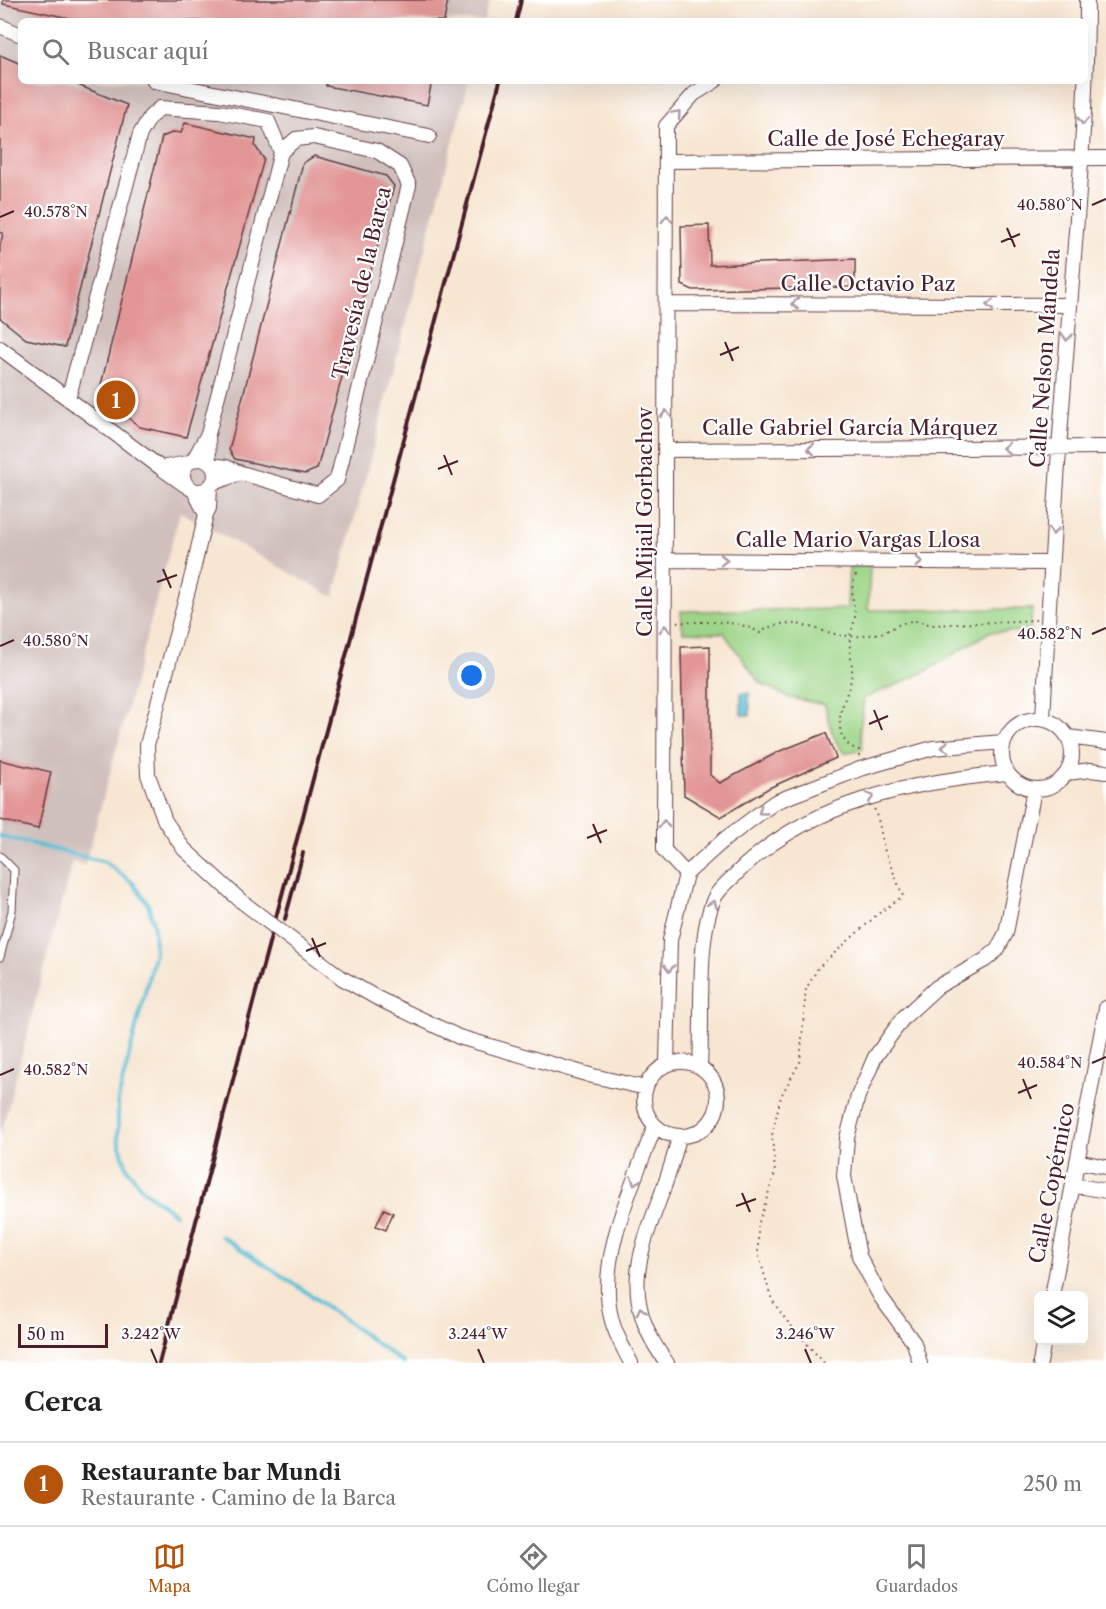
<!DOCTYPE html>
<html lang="es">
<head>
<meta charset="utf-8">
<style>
	:root { --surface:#fff; --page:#f2f2f2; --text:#222; --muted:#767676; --line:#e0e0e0; --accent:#b45309 }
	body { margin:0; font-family:"Libre Caslon Text",serif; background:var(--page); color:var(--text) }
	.controls { position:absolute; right:18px; bottom:18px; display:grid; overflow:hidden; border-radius:9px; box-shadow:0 6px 24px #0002 }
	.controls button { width:54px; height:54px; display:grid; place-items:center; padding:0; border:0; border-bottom:2px solid var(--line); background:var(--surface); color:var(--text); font:30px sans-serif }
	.scale { position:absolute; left:18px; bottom:15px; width:90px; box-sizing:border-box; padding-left:6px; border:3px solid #4a1f2b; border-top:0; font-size:16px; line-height:21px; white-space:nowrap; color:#4a1f2b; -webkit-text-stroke:4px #fff; paint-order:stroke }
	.you { position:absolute; left:472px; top:676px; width:21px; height:21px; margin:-15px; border:4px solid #fff; border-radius:50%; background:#1a73e8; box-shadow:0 0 0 9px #1a73e833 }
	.badge { display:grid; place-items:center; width:39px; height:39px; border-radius:50%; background:var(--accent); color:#fff; font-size:20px; font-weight:700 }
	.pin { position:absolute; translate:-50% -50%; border:3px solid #fff; box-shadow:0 2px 6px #0006 }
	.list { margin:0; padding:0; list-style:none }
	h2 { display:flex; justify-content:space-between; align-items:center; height:78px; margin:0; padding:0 24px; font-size:26px }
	h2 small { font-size:20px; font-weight:400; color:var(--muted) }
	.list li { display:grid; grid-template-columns:39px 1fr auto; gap:18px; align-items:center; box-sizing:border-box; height:84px; padding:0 24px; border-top:2px solid var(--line) }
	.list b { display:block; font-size:22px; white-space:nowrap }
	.list p { margin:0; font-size:20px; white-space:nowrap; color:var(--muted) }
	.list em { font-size:20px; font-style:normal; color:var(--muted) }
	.icon { flex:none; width:33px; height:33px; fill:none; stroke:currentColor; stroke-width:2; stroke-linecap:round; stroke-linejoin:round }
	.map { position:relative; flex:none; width:1106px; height:1363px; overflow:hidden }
	.search { position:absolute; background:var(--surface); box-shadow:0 6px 24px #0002; left:18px; right:18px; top:18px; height:66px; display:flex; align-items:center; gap:15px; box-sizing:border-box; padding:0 21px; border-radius:9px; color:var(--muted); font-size:22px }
	.sheet { height:162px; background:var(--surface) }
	nav { display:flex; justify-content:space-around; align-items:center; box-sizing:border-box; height:84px; border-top:2px solid var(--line); background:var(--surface); font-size:16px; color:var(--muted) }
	nav a { display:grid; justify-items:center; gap:3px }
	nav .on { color:var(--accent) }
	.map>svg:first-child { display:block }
	.industrial { fill:#d0c0bc }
	.green { fill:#9dd688; stroke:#747a5a; stroke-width:1.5 }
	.water { fill:#58bed6; stroke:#516e80; stroke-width:1.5 }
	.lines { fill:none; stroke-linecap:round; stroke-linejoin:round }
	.stream { stroke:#58bed6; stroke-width:4 }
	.building { fill:#e29695 }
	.lane-casing { stroke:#643d44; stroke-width:9 }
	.street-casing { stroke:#643d44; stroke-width:16 }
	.path { stroke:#643d44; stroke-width:2; stroke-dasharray:1.5 4.5; stroke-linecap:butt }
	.lane { stroke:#fff; stroke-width:7 }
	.street { stroke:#fff; stroke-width:14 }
	.rail { stroke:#4a1f2b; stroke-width:4 }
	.street-bridge-casing { stroke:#643d44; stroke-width:16; stroke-linecap:butt }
	.street-bridge { stroke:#fff; stroke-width:14 }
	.oneway { stroke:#ae9aa0 }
	.ticks { fill:none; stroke:#4a1f2b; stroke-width:2 }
	.labels { text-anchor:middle; stroke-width:4.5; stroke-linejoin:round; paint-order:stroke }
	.street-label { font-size:21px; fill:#4a1f2b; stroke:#fff }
	.ticks-label { font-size:15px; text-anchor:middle; fill:#4a1f2b; stroke:#fff; stroke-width:4.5; stroke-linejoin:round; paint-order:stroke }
</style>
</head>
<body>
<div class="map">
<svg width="1106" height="1363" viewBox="0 0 1106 1363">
	<rect width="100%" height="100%" fill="#fff"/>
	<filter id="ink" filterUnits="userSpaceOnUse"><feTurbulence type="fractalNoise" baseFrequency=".0167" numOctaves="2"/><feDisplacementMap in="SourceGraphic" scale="12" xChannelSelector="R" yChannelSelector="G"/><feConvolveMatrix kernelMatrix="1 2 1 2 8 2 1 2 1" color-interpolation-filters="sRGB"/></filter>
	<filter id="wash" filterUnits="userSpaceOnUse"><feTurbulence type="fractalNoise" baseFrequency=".008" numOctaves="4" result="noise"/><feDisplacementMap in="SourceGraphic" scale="24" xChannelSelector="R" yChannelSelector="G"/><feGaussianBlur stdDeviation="1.35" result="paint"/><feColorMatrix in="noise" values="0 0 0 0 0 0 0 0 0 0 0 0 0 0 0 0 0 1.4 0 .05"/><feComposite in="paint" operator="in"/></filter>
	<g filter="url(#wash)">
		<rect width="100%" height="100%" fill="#f7e6d2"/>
		<!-- industrial -->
		<path class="industrial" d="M0,0H490L484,21H21V81H469L334,597L180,512L85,865L72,862L0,1138Z"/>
		<!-- green -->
		<path class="green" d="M870,565L868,610L1032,609L1030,631L989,632L930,669L901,683L864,698L860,730L863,749L844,753C832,739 829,723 825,705L787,697L759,682L724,633L683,632L681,611L847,609L849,566Z"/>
		<!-- water -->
		<path class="water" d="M741,693H749L750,715H741Z"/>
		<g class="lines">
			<!-- stream -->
			<path class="stream" d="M0,836L105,862L133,883L148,904L154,926L155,952L118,1100V1139L127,1168L143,1190L175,1214
				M221,1236L308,1293L403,1363"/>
		</g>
		<g id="blocks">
			<!-- building -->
			<path class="building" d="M3,0H448L444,21H83L3,4Z
				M0,55L21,64V81H68L127,105L65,347L26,339L0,318V246L3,233H0Z
				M326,81H432L427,105L326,86Z
				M185,123L256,139L255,146L264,159L186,437L140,427L111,404L113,394L100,389L162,137L174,132L181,133Z
				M314,156L386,176L394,186L317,469L305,474L235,459L229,450L303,163Z
				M709,225L710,265L855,259V281L849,287L693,290L682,285L681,226Z
				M710,646V775L720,783L780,751L826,733L836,758L769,788L721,817L684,795L681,647Z
				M0,760L51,772L38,829L0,820Z
				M384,1209L393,1213L386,1230L376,1226Z"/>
		</g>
	</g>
	<g filter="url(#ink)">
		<use href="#blocks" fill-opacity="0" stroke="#643d44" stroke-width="1.5"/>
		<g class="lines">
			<!-- lane casing -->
			<g class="lane-casing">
				<path id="lane" d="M0,856L14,870L12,911L0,957"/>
			</g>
			<!-- street casing -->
			<g class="street-casing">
				<path id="street" d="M0,26L21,35
					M154,81L429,136
					M667,161L1106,158
					M666,304L1070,305
					M0,348L161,468
					M68,399L140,134L150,117L160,108L219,112L268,121L281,152
					M208,434L281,152L296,139L314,137L377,151L400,166L409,185L337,480L318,495L241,473
					M666,450L1106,447
					M183 475a16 16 0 1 1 32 0a16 16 0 1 1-32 0Z
					M194,459L208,434L209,462
					M212,465L226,467L241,473L213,483
					M185,485L161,468L188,463
					M194,491L206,514L209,508L210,486
					M206,514L192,575L147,745L148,775L165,821L184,849L241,901
					M666,560L1051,563
					M1002 754a35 35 0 1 1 70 0a35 35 0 1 1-70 0Z
					M1043,719C1049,594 1057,469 1067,344C1076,229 1087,115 1087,0
					M1068,737L1106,742
					M1067,773L1091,770L1106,772
					M686,874L664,850L666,126L694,94L715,81
					M342,978L377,998L459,1037L593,1076L646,1088
					M644 1099a37 37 0 1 1 74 0a37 37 0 1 1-74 0Z
					M667,1064L670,940L686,874L725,839L775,802L860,769L933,748L1003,742
					M700,1066C703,1019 696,940 714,899C718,889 731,880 738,872C809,802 911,782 1007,773
					M1077,1161L1106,1167
					M1073,1185L1106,1191
					M1052,1296L1106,1008
					M631,1363C624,1349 616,1336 612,1321C595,1261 634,1182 655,1126
					M667,1363C602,1278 662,1222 679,1136
					M920,1363L914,1343L880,1296L859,1256L844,1176L847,1138L858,1096L875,1057L903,1018L937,987L985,960L997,950L1006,933L1034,790
					M1040,1363L1044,1340"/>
			</g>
			<!-- path -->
			<path class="path" d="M856,575C849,590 854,600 855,616C855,624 850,631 850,639C849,650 852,661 852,672C851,691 838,706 840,727C841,739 848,747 859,750V757
				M677,622C704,623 737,618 760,633C790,611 817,634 849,636C859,637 872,635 881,633C890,630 898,624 907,622C917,619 925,624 934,625L1036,620
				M824,1363L786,1320L772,1300L758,1253V1225L775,1173L772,1135L781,1096L800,1062L806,989L818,968L878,914L903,896L884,849L879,823L874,808"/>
			<!-- lane -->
			<use href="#lane" class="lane"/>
			<!-- street -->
			<use href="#street" class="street"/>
			<!-- rail -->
			<path class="rail" d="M516,21L521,0
				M285,919L303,853
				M159,1363L253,1003L500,81"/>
			<!-- street-bridge casing -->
			<g class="street-bridge-casing">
				<path id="street-bridge" d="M241,901L342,978"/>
			</g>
			<!-- street-bridge -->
			<use href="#street-bridge" class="street-bridge"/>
		</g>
		<!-- one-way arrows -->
		<defs><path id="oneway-chevron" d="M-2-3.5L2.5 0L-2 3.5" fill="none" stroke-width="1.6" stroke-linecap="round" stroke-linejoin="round" transform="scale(1.5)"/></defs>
		<g class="oneway">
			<use href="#oneway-chevron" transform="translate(677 114) rotate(-49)"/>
			<use href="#oneway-chevron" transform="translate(1083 121) rotate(93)"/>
			<use href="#oneway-chevron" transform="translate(667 219) rotate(-90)"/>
			<use href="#oneway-chevron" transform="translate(795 304) rotate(-180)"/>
			<use href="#oneway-chevron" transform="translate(990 305) rotate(-180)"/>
			<use href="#oneway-chevron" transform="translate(1067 337) rotate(95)"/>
			<use href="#oneway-chevron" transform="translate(666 414) rotate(-90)"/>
			<use href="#oneway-chevron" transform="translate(1006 448) rotate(180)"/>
			<use href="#oneway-chevron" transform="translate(811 449) rotate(180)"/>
			<use href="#oneway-chevron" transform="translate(1053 531) rotate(94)"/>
			<use href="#oneway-chevron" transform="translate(724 560)"/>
			<use href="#oneway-chevron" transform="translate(919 562) rotate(1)"/>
			<use href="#oneway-chevron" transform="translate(665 629) rotate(-90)"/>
			<use href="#oneway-chevron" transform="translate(945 747) rotate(175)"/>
			<use href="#oneway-chevron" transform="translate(870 797) rotate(-17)"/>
			<use href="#oneway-chevron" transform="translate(762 811) rotate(144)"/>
			<use href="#oneway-chevron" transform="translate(664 824) rotate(-90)"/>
			<use href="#oneway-chevron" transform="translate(713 904) rotate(-70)"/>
			<use href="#oneway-chevron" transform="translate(669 968) rotate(92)"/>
			<use href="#oneway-chevron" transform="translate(635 1181) rotate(110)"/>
			<use href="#oneway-chevron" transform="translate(641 1311) rotate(-104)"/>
		</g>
	</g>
	<!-- ticks -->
	<path class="ticks" d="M1092,205L1106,199M0,217L14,211M1007,228L1015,247M1001,242L1020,234M725,342L733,361M720,355L739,347M444,455L452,475M438,469L458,461M163,569L171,588M157,582L177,575M1092,634L1106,628M0,646L14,640M874,710L882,730M869,724L888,716M593,824L601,843M587,838L607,830M312,938L320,957M306,951L326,943M1092,1063L1106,1057M0,1075L14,1069M1023,1079L1031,1099M1018,1093L1037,1085M742,1193L750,1212M736,1206L756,1199M151,1349L157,1363M478,1349L484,1363M805,1349L811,1363"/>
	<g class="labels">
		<!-- street labels -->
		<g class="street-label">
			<text x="886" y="146">Calle de José Echegaray</text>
			<text transform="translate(362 283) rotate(-77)" y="7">Travesía de la Barca</text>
			<text x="868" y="291">Calle Octavio Paz</text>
			<text transform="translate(1045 358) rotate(-86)" y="7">Calle Nelson Mandela</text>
			<text x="850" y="435">Calle Gabriel García Márquez</text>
			<text transform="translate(645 522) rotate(-90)" y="7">Calle Mijail Gorbachov</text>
			<text x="858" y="547">Calle Mario Vargas Llosa</text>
			<text transform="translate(1052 1183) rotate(-79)" y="7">Calle Copérnico</text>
		</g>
	</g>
	<g class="ticks-label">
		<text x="1050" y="210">40.580°N</text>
		<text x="56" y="217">40.578°N</text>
		<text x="1050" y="639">40.582°N</text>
		<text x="56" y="646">40.580°N</text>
		<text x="1050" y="1068">40.584°N</text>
		<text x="56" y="1075">40.582°N</text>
		<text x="151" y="1339">3.242°W</text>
		<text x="478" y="1339">3.244°W</text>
		<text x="805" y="1339">3.246°W</text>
	</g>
</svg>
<div class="controls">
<button><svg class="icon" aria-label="layers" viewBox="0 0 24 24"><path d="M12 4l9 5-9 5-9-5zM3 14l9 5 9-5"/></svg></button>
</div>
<div class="scale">50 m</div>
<div class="you"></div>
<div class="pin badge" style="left:116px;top:400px">1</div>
<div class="search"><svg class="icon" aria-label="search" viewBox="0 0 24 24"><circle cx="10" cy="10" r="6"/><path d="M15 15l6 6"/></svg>Buscar aquí</div>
</div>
<section class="sheet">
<h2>Cerca<small></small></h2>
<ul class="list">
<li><span class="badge">1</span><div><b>Restaurante bar Mundi</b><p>Restaurante · Camino de la Barca</p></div><em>250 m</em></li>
</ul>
</section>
<nav>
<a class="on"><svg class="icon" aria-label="map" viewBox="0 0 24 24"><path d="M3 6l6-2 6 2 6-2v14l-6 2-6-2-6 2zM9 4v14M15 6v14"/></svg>Mapa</a>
<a><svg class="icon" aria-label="directions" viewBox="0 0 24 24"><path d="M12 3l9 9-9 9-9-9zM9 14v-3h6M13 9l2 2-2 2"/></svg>Cómo llegar</a>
<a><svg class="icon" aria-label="saved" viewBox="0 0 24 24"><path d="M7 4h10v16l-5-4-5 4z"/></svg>Guardados</a>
</nav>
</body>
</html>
